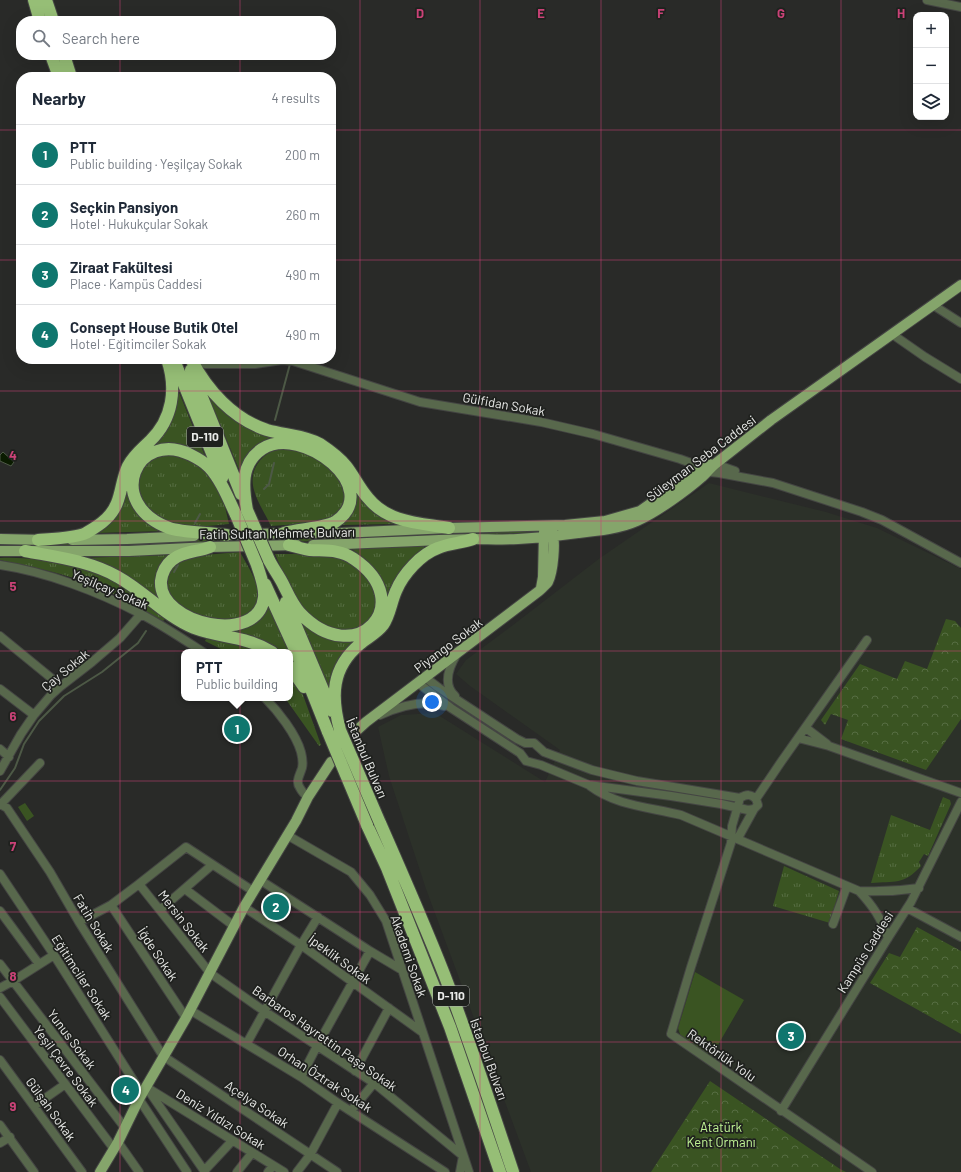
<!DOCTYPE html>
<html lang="en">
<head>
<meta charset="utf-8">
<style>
	:root { --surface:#fff; --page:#f2f2f3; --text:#1f2937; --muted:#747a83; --line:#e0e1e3; --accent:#0f766e }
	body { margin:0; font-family:Barlow,sans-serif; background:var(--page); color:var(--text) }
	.controls { position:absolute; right:12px; top:12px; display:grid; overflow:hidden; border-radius:8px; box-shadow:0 4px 16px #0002 }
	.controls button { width:36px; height:36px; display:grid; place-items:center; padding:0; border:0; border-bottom:1px solid var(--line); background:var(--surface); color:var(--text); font:20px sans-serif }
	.you { position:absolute; left:432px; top:702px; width:14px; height:14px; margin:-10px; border:3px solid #fff; border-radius:50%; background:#1a73e8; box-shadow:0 0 0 6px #1a73e833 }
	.badge { display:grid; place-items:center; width:26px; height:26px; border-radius:50%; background:var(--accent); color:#fff; font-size:13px; font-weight:700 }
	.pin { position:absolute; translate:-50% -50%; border:2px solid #fff; box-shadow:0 1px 4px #0006 }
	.popup { position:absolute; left:181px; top:649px; width:112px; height:52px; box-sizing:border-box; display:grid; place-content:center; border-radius:8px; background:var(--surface); filter:drop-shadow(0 1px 3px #0005); font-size:13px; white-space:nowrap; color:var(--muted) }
	.popup b { font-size:15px; color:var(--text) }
	.popup::after { content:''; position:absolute; left:50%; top:100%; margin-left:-8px; border:8px solid transparent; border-top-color:var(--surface) }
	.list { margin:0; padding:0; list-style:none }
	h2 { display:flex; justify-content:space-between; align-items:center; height:52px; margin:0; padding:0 16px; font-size:17px }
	h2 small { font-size:13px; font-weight:400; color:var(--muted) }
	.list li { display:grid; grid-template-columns:26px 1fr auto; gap:12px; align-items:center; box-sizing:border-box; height:60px; padding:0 16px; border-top:1px solid var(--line) }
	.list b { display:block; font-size:15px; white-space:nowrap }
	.list p { margin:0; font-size:13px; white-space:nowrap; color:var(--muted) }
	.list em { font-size:13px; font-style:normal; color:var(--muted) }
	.icon { flex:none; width:22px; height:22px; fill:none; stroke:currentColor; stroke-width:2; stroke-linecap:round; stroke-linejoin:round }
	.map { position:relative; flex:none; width:961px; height:1172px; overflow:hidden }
	.search { position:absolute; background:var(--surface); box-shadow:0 4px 16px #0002; left:16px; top:16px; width:320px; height:44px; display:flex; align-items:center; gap:10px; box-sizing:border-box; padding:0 14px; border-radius:16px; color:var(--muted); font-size:15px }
	.panel { position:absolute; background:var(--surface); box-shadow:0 4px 16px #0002; left:16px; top:72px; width:320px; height:292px; border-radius:16px }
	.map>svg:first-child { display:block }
	.built { fill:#2c3129 }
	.grass { fill:url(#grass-tufts) }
	.forest { fill:url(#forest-crowns) }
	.park { fill:#3a5422 }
	.water { fill:#0a1b00; stroke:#4d5946 }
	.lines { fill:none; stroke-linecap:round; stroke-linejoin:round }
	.stream { stroke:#4d5946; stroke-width:2 }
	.minor-casing { stroke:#444543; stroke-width:10 }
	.major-casing { stroke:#444543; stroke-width:12 }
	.highway-casing { stroke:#444543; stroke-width:14 }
	.minor { stroke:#58684c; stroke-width:8 }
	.major { stroke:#85a56b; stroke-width:10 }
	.highway { stroke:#96be76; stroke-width:12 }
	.highway-bridge-casing { stroke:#444543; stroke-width:14; stroke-linecap:butt }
	.highway-bridge { stroke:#96be76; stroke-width:12 }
	.grid { fill:none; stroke:#ca4277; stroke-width:1; stroke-opacity:0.55 }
	.labels { text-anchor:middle; stroke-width:3.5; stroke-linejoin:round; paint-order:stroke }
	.shield { fill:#1f211e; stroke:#acaeab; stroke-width:1 }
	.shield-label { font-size:12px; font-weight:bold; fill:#e9eae8 }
	.street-label { font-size:13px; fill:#e9eae8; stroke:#1f211e }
	.park-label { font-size:13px; fill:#c1f595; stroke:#1f211e }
	.grid-label { font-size:13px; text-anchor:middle; font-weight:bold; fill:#ca4277; stroke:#1f211e; stroke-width:3.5; stroke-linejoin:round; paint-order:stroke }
</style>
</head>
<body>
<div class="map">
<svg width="961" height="1172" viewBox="0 0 961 1172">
	<defs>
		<pattern id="grass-tufts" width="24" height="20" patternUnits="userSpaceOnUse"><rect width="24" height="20" fill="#3a5422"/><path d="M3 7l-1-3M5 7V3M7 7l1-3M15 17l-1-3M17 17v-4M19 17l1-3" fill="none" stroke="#566d42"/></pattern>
		<pattern id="forest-crowns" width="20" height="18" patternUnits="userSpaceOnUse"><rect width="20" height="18" fill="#3a5422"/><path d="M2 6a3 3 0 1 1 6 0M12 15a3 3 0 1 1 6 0" fill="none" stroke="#566d42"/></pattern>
	</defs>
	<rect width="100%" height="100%" fill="#292a28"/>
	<!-- built -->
	<path class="built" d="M709,483L826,512L877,528L961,569V1172H531L426,889L389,776L378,727L401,715L435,713L545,782L560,750L470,686L456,674L466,660L513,625L600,558Z"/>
	<!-- grass -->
	<path class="grass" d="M176,385L207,461L197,455L146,453Z
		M207,393L278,440L241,474Z
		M280,448H294L321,459L344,483L346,503L332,518L313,523L271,526C266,515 257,502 254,490C248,469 262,453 280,448Z
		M171,452L198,463L215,482L225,507L229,524L186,528L157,518L140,500L137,477L147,460Z
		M351,481L393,522V524L342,525L341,523C357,514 352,496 351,481Z
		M129,488C130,494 131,501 133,507C139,518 152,526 163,531L95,533L117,515L124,502Z
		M539,529V532L359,540L98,547L0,546V544H98L194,540L438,534Z
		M424,545V551L388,604C382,575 375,567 352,549Z
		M240,552C247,565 262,587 258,602C257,607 253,612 250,616L222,621L200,616L186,610L170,597L165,583L174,563L192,556Z
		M275,554H327L344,558L367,574L377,601L373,617L359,629L335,631L313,619L293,596Z
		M171,555L163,564L164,603L80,558Z
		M0,558C39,556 100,568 132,592C136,595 139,599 143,602C150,608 158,613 165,619L163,621C142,609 120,597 98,587C67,574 33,567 0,560Z
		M268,600L289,652H279L269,645L228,633Z
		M300,619L361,636L330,691L329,688Z
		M206,639L241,643L263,652H227L205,641Z
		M290,675L303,695L321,745L319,746L285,698H290Z
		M943,797L950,800L951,804L928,856L924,854L919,862L921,866C904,885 894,881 871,883L891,815L930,830Z
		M784,866L839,891L830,923L773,906Z"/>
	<!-- forest -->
	<path class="forest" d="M946,619L955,621L961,628V719L926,770L841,739L848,720L831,714L825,725L821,720L860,664L897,679L905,661L927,669Z
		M917,927L961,951V1034L870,983L889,953L900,957Z
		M710,1081L840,1169L846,1172H651Z"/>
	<!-- park -->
	<path class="park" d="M25,803L34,816L27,821L18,807Z
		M695,972L744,1000L711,1057L681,1037L678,1028Z"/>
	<!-- water -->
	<path class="water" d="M3,452L14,462L11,466L0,461V455Z"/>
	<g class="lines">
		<!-- stream -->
		<path class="stream" d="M275,420L290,364
			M264,489L269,484L274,463
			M195,523L200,514
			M174,572L178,565
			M0,790L15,768L24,744L39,721L64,696L102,672L138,643L146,631"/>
		<!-- minor casing -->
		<g class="minor-casing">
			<path id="minor" d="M927,0L961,7
				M933,305L961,323
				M892,334L925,357L961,379
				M205,364H255L282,360L293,361L420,402L541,422L593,434L680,459L691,463L700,469
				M715,464L735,471
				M705,474L710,472L719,473L773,483L862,512L882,520L961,563
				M0,565C47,572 99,592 141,614C162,625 183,639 203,652
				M0,636L61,686
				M418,683L451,708L520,753L526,761L541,765L589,785L671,796L721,804L748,810L754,809L758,805L756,799C751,794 747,794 740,798L637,781L592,770L544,752L534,743H525L517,739L439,688L426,678
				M0,689L34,715
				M455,696C442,684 449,667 457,654
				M265,698C278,711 296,734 301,752C302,756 303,764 302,768C300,775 295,781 300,788C302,792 305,795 308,797
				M380,715C400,706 423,699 444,706
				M806,728L827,744
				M798,738L829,746L961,793
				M0,749L9,757
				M0,771L21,734L34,715L51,695L61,686L92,662L120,638L141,614
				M590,786C617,806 649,807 681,815L859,891C880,892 899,891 919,888
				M756,799L781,762L867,640
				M739,802L732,826L731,843L691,967L671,1034L872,1172
				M0,804L7,808L50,872L79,922L163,1056L337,1172
				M0,805L40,763
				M287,835L351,872L370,895L386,921L469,1172
				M738,838L754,809
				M0,874L54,955L142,1094
				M260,880L370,951L402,970
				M139,884L210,973L264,1011L374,1083L463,1156L460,1172
				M185,889L234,926
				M859,891C873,906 881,918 888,938
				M111,905L186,1018
				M244,907L301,945L422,1032
				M907,908L961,937
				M160,910L212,865
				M0,911L39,964
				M79,922L111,905L139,884L186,847L253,891
				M833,924L847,886
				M0,964L125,1128
				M0,988L13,981L54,955
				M0,997L114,1149
				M190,1010L301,1077L338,1103L445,1172
				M247,1043L301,945L318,917
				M0,1060L82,1172
				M355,1071L389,1008
				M301,1077L317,1046L370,951
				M146,1087L284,1172
				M149,1091L205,1172
				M139,1099L187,1172
				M34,1106L64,1085
				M351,1111L374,1083
				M781,1111L888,938L911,902L961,802
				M0,1125L34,1172
				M118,1142L139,1172
				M0,1143L10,1137
				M204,1171L232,1141
				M237,1172L252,1153
				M268,1172L273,1166
				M297,1172L310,1155L338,1103"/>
		</g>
		<!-- major casing -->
		<g class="major-casing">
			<path id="major" d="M308,533H340L449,528L565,525L605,521L640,511L708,463
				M218,535L292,533
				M0,539L46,540
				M72,540L127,539L194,536
				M313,545C366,544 419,540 473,539C488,539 503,540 518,539C538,538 558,536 578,533C598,531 619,529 637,521C657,512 686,491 702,477C707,473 710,468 715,464L771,420L961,285
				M0,551H129L210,547L297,545
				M541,588L543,577L544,532
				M355,732L366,722L539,591C542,588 546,585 548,582C553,572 556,541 552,531
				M100,1172L118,1142L139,1099L186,1018L244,907L296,821L308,797L331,762"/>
		</g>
		<!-- highway casing -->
		<g class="highway-casing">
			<path id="highway" d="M34,0L40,21
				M46,0L53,21
				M51,55L59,77
				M64,55L71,77
				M191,359C207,390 233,419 267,430C284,435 304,435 320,444C329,450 339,457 346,466C354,476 359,488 368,498C388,523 420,523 449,528
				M174,360L222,478
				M191,370L241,494
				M247,510C243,488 240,464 262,449C302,423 385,489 335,522C325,528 298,529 284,533
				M226,535C210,532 183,533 169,528C103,503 137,428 191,455C197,458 204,462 209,467C221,480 228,498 236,515
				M38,540C50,539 76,538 86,533C93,529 101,524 106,519C123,503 119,485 128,466C134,455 142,449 150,441C173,419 177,388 167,359
				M210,547C198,552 183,551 172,560C166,565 162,573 161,581C158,624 259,647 264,597C265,586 260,575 257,565
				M25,551C56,557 91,561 118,577C145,592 165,616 194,628C220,638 247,636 272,652
				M269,560C273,568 279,576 283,584C288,594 292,604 300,613C356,672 419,603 354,559C340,549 326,551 310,550C303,549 296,547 289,545
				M265,584L297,654L328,732
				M286,602L332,711
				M290,667L304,687
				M340,730C331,697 331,668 360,644C367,638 377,633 383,625C390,615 391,602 396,591C403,574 421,554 438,548C449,543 462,543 473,539
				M380,823C402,873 424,923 444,974C469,1039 491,1106 513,1172
				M367,825L387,868L450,1027L500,1172"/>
		</g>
		<!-- minor -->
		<use href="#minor" class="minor"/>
		<!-- major -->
		<use href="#major" class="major"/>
		<!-- highway -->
		<use href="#highway" class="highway"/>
		<!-- highway-bridge casing -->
		<g class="highway-bridge-casing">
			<path id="highway-bridge" d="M247,510L269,560
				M236,515L257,565
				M340,730L380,823
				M328,732L367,825"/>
		</g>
		<!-- highway-bridge -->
		<use href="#highway-bridge" class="highway-bridge"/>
	</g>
	<!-- grid -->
	<path class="grid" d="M120,0V21M240,0V21M360,0V1172M480,0V1172M601,0V1172M721,0V1172M841,0V1172M120,55V77M240,55V77M0,130H21M331,130H961M0,260H21M331,260H961M120,359V1172M240,359V1172M0,391H961M0,521H961M0,651H961M0,781H961M0,912H961M0,1042H961"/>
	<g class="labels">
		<!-- shield labels -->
		<g class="shield">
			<rect x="187" y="427" width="36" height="20" rx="3"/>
			<rect x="433" y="986" width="36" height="20" rx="3"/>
		</g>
		<g class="shield-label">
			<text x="205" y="441">D-110</text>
			<text x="451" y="1000">D-110</text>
		</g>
		<!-- street labels -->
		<g class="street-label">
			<text transform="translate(504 404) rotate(10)" y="5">Gülfidan Sokak</text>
			<text transform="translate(701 458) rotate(-37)" y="5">Süleyman Seba Caddesi</text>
			<text transform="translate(277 533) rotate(-1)" y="5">Fatih Sultan Mehmet Bulvarı</text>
			<text transform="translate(110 589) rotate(23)" y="5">Yeşilçay Sokak</text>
			<text transform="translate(448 645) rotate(-37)" y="5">Piyango Sokak</text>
			<text transform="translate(65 670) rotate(-40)" y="5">Çay Sokak</text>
			<text transform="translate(367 758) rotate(67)" y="5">İstanbul Bulvarı</text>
			<text transform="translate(184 921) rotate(52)" y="5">Mersin Sokak</text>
			<text transform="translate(94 923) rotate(59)" y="5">Fatih Sokak</text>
			<text transform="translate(865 952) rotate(-58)" y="5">Kampüs Caddesi</text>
			<text transform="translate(158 954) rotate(56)" y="5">İğde Sokak</text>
			<text transform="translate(409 956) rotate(71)" y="5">Akademi Sokak</text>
			<text transform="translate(340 959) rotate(36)" y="5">İpeklik Sokak</text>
			<text transform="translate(82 977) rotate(57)" y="5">Eğitimciler Sokak</text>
			<text transform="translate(325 1038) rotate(35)" y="5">Barbaros Hayrettin Paşa Sokak</text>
			<text transform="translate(72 1039) rotate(53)" y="5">Yunus Sokak</text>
			<text transform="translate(722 1055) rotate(35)" y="5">Rektörlük Yolu</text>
			<text transform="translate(489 1059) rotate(70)" y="5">İstanbul Bulvarı</text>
			<text transform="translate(66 1066) rotate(53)" y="5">Yeşil Çevre Sokak</text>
			<text transform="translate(325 1079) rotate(33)" y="5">Orhan Öztrak Sokak</text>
			<text transform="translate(257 1104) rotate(34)" y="5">Açelya Sokak</text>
			<text transform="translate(51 1109) rotate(54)" y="5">Gülşah Sokak</text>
			<text transform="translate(221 1119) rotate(32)" y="5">Deniz Yıldızı Sokak</text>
		</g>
		<!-- park labels -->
		<g class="park-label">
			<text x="721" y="1132">Atatürk<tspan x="721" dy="15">Kent Ormanı</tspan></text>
		</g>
	</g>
	<g class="grid-label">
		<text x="420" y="18">D</text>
		<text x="541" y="18">E</text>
		<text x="661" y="18">F</text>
		<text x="781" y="18">G</text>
		<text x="901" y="18">H</text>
		<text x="13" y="460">4</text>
		<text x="13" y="591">5</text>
		<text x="13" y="721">6</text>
		<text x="13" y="851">7</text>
		<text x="13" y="981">8</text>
		<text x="13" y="1111">9</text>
	</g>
</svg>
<div class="controls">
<button>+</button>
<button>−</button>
<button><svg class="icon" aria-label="layers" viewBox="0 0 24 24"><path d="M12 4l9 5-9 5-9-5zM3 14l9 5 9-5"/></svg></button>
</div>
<div class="you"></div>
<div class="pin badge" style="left:237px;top:729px">1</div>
<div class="popup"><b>PTT</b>Public building</div>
<div class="pin badge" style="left:276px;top:907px">2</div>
<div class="pin badge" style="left:791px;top:1036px">3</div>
<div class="pin badge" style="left:126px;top:1090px">4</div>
<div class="search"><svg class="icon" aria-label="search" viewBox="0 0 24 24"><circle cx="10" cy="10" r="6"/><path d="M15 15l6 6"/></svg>Search here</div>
<section class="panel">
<h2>Nearby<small>4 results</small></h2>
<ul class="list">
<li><span class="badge">1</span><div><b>PTT</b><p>Public building · Yeşilçay Sokak</p></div><em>200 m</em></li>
<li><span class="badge">2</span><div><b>Seçkin Pansiyon</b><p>Hotel · Hukukçular Sokak</p></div><em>260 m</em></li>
<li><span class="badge">3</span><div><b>Ziraat Fakültesi</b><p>Place · Kampüs Caddesi</p></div><em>490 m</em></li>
<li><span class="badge">4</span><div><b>Consept House Butik Otel</b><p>Hotel · Eğitimciler Sokak</p></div><em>490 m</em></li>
</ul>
</section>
</div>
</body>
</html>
